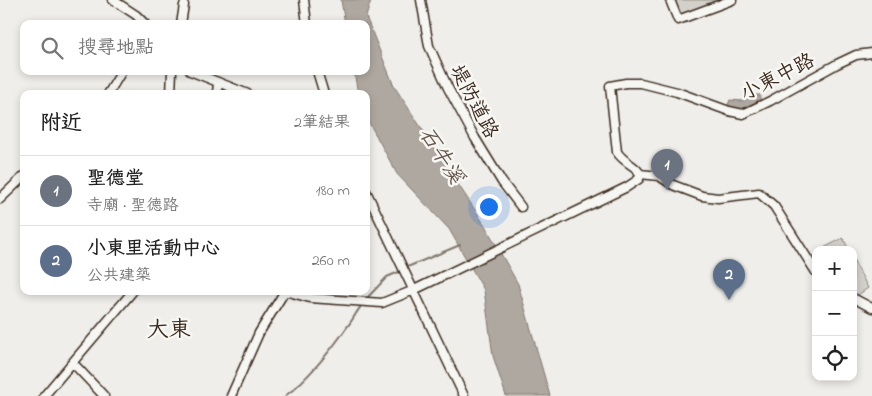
<!DOCTYPE html>
<html lang="zh-TW">
<head>
<meta charset="utf-8">
<style>
	:root { --surface:#fff; --page:#f6f6f6; --text:#222; --muted:#767676; --line:#e0e0e0; --accent:#3b2a1e }
	body { margin:0; font-family:"Indie Flower","LXGW WenKai TC",sans-serif; background:var(--page); color:var(--text) }
	.controls { position:absolute; right:15px; bottom:15px; display:grid; overflow:hidden; border-radius:10px; box-shadow:0 2px 8px #0003 }
	.controls button { width:45px; height:45px; display:grid; place-items:center; padding:0; border:0; border-bottom:1px solid var(--line); background:var(--surface); color:var(--text); font:25px sans-serif }
	.you { position:absolute; left:488px; top:206px; width:18px; height:18px; margin:-12px; border:4px solid #fff; border-radius:50%; background:#1a73e8; box-shadow:0 0 0 8px #1a73e833 }
	.badge { display:grid; place-items:center; width:32px; height:32px; border-radius:50%; background:var(--accent); color:#fff; font-size:16px; font-weight:700 }
	.pin { position:absolute; translate:-50% -41px; filter:drop-shadow(0 1px 2px #0008) }
	.pin::after { content:''; position:absolute; top:26px; width:18px; height:15px; background:inherit; clip-path:polygon(0 0,100% 0,50% 100%) }
	.list { margin:0; padding:0; list-style:none }
	h2 { display:flex; justify-content:space-between; align-items:center; height:65px; margin:0; padding:0 20px; font-size:21px }
	h2 small { font-size:16px; font-weight:400; color:var(--muted) }
	.list li { display:grid; grid-template-columns:32px 1fr auto; gap:15px; align-items:center; box-sizing:border-box; height:70px; padding:0 20px; border-top:1px solid var(--line) }
	.list b { display:block; font-size:19px; white-space:nowrap }
	.list p { margin:0; font-size:16px; white-space:nowrap; color:var(--muted) }
	.list em { font-size:16px; font-style:normal; color:var(--muted) }
	.icon { flex:none; width:28px; height:28px; fill:none; stroke:currentColor; stroke-width:2; stroke-linecap:round; stroke-linejoin:round }
	.map { position:relative; flex:none; width:872px; height:396px; overflow:hidden }
	.search { position:absolute; background:var(--surface); box-shadow:0 2px 8px #0003; left:20px; top:20px; width:350px; height:55px; display:flex; align-items:center; gap:12px; box-sizing:border-box; padding:0 18px; border-radius:10px; color:var(--muted); font-size:19px }
	.panel { position:absolute; background:var(--surface); box-shadow:0 2px 8px #0003; left:20px; top:90px; width:350px; height:205px; border-radius:10px }
	.map>svg:first-child { display:block }
	.green { fill:#d4d1cc; stroke:#887e75 }
	.water { fill:#afa8a1; stroke:#81766d }
	.lines { fill:none; stroke-linecap:round; stroke-linejoin:round }
	.stream { stroke:#81766d; stroke-width:2 }
	.minor-casing { stroke:#3b2a1e; stroke-width:11 }
	.minor { stroke:#f6f6f2; stroke-width:8 }
	.labels { text-anchor:middle; stroke-width:5; stroke-linejoin:round; paint-order:stroke }
	.street-label { font-size:20px; fill:#3b2a1e; stroke:#f6f6f2 }
	.water-label { font-size:21px; font-style:italic; fill:#64564c; stroke:#f6f6f2 }
	.quarter-label { font-size:22px; fill:#3b2a1e; stroke:#f6f6f2 }
</style>
</head>
<body>
<div class="map">
<svg width="872" height="396" viewBox="0 0 872 396">
	<rect width="100%" height="100%" fill="#efeeea"/>
	<filter id="ink" filterUnits="userSpaceOnUse"><feTurbulence type="fractalNoise" baseFrequency=".02" numOctaves="2"/><feDisplacementMap in="SourceGraphic" scale="10" xChannelSelector="R" yChannelSelector="G"/><feConvolveMatrix kernelMatrix="1 2 1 2 8 2 1 2 1" color-interpolation-filters="sRGB"/></filter>
	<g filter="url(#ink)">
		<!-- green -->
		<path class="green" d="M673,0H726L679,16Z
			M843,238L849,250H820Z
			M853,259L868,288L855,297L853,296Z"/>
		<!-- water -->
		<path class="water" d="M341,0H371L366,17L394,86L486,227L518,284L550,396H506L493,356L484,290L449,229L397,174L366,117V94H358L354,71H366V24H345Z
			M754,95H760V100L743,109L727,107L730,100L743,101Z"/>
		<g class="lines">
			<!-- stream -->
			<path class="stream" d="M405,268L460,245
				M366,299L387,277L401,271
				M285,396C305,382 333,348 347,327C353,320 356,312 362,305"/>
			<!-- minor casing -->
			<g class="minor-casing">
				<path id="minor" d="M113,0L136,15L145,24
					M304,0L307,24
					M421,0L429,46L448,88L475,138L502,182L521,207
					M670,0L678,20L732,0
					M181,24L184,5
					M190,71L248,94
					M317,71L324,94
					M108,94L122,71
					M171,94L172,71
					M217,94L218,82
					M640,174C636,165 625,164 617,152L610,86L626,83H641L677,92L729,111L743,114L770,101L837,64L856,55L872,53
					M640,174L659,176L673,185L702,196L718,198L759,193L774,206L816,272
					M366,191L464,396
					M0,199L24,176
					M285,291L310,298L382,303L414,290L627,187L639,179L640,174
					M853,298L872,308
					M73,363L104,396
					M44,396L133,291
					M231,396L259,333L285,291"/>
			</g>
			<!-- minor -->
			<use href="#minor" class="minor"/>
		</g>
	</g>
	<g class="labels">
		<!-- street labels -->
		<g class="street-label">
			<text transform="translate(777 76) rotate(-27)" y="7">小東中路</text>
			<text transform="translate(475 101) rotate(62)" y="7">堤防道路</text>
		</g>
		<!-- water labels -->
		<g class="water-label">
			<text transform="translate(442 155) rotate(57)" y="7">石牛溪</text>
		</g>
		<!-- quarter labels -->
		<g class="quarter-label">
			<text x="169" y="336">大東</text>
		</g>
	</g>
</svg>
<div class="controls">
<button>+</button>
<button>−</button>
<button><svg class="icon" aria-label="locate" viewBox="0 0 24 24"><circle cx="12" cy="12" r="6"/><path d="M12 2v4M12 18v4M2 12h4M18 12h4"/></svg></button>
</div>
<div class="you"></div>
<div class="pin badge" style="left:667px;top:190px;background:#6b7280">1</div>
<div class="pin badge" style="left:729px;top:300px;background:#5c6f8a">2</div>
<div class="search"><svg class="icon" aria-label="search" viewBox="0 0 24 24"><circle cx="10" cy="10" r="6"/><path d="M15 15l6 6"/></svg>搜尋地點</div>
<section class="panel">
<h2>附近<small>2筆結果</small></h2>
<ul class="list">
<li><span class="badge" style="background:#6b7280">1</span><div><b>聖德堂</b><p>寺廟 · 聖德路</p></div><em>180 m</em></li>
<li><span class="badge" style="background:#5c6f8a">2</span><div><b>小東里活動中心</b><p>公共建築</p></div><em>260 m</em></li>
</ul>
</section>
</div>
</body>
</html>
